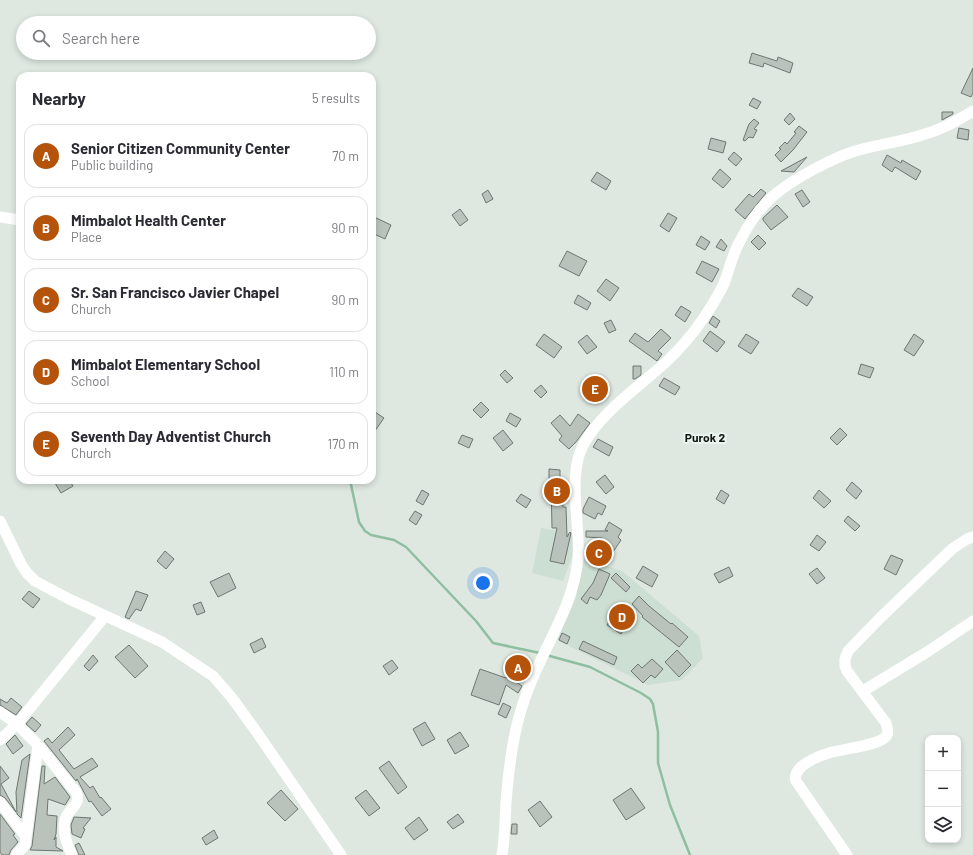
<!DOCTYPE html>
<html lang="en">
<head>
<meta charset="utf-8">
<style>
	:root { --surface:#fff; --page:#f2f2f3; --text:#2b2b33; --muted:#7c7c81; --line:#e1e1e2; --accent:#b45309 }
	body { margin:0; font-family:Barlow,sans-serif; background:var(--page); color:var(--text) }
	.controls { position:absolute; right:12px; bottom:12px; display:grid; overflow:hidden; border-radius:8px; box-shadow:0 2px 6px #0003 }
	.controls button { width:36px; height:36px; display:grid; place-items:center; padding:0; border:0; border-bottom:1px solid var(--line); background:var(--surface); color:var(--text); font:20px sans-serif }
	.you { position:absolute; left:483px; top:583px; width:14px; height:14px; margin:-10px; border:3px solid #fff; border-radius:50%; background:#1a73e8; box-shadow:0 0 0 6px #1a73e833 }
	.badge { display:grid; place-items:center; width:26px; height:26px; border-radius:50%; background:var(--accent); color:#fff; font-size:13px; font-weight:700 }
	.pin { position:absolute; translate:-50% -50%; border:2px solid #fff; box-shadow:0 1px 4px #0006 }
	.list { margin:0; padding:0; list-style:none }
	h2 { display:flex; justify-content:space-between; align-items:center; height:52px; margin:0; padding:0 16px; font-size:17px }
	h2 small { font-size:13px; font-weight:400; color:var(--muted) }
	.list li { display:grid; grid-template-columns:26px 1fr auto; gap:12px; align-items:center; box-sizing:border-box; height:64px; margin:0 8px 8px; padding:0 8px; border:1px solid var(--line); border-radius:12px }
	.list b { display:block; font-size:15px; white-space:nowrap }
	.list p { margin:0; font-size:13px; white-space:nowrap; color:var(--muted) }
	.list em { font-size:13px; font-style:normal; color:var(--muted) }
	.icon { flex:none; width:22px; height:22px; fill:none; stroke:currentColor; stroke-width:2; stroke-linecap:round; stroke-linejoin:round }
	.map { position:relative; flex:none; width:973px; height:855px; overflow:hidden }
	.search { position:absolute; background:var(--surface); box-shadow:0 2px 6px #0003; left:16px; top:16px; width:360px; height:44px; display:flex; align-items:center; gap:10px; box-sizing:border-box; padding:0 14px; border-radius:22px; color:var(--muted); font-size:15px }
	.panel { position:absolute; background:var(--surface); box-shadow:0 2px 6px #0003; left:16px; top:72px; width:360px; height:412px; border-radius:12px }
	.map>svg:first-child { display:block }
	.built { fill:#cdded3 }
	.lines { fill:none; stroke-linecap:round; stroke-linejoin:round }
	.stream { stroke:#8ebfa0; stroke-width:2.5 }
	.building { fill:#b9c3bc; stroke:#6e7671 }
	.minor { stroke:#fff; stroke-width:11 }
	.labels { text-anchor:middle; stroke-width:4; stroke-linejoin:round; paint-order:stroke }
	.neighbourhood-label { font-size:12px; font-weight:bold; fill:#121614; stroke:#ebf5ee }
</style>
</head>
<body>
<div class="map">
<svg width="973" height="855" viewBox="0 0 973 855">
	<rect width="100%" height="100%" fill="#dee8e1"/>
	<!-- built -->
	<path class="built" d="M541,528L575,534L572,557L563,581L532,573Z
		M582,558L622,571L699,636L703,658L682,680L648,685L557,640L576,598Z"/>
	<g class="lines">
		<!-- stream -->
		<path class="stream" d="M350,480L359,522L365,531L371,535L394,540L406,547L476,621L493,643L540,653
			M546,655L590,667L641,693L650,699L653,704L658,732V763L670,805L690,855"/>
	</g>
	<!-- building -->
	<path class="building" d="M752,53L777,61L778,57L793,63L790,73L764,63L763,67L749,63Z
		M973,68V93L971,97L961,93Z
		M753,98L761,102L757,109L749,105Z
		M942,112H953V114L942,120Z
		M790,113L795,119L789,125L784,120Z
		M754,119L759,123L754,129L757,130L753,138L749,137L745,141L743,140L749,124Z
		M799,126L807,132L793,150L781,162L775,155L781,149L779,148L785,142L787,144L796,133L794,132Z
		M959,128L969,130L968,140L957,138Z
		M711,138L726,142L723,153L708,149Z
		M734,152L742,159L736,166L728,159Z
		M887,155L901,163L902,160L921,171L916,180L895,167L892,172L882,165Z
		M807,157L794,172L781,171Z
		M720,169L731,179L723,188L712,179Z
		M597,172L611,181L606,190L591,181Z
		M761,189L766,193L745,219L735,210L749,194L753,197Z
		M488,190L493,199L486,203L482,194Z
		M802,190L810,202L803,207L795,194Z
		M777,205L788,217L771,230L763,220V218Z
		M460,209L468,220L460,226L452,215Z
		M668,213L677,218L669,232L660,226Z
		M372,216L391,225L385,239L372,233Z
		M758,235L766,243L759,250L751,242Z
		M701,236L710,242L705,250L696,245Z
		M721,239L727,246L724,251L716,247Z
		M567,251L587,261L579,276L559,266Z
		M702,261L719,269L712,282L696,273Z
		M606,279L619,288L610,301L597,291Z
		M798,288L813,297L807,306L792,296Z
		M578,295L591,303L587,310L574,303Z
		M681,306L691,312L685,322L675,315Z
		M713,316L720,321L716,328L709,323Z
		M611,320L616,330L609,333L604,323Z
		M661,329L671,338L658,351L662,354L657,361L629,341L635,333L648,342Z
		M710,331L725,342L717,352L703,341Z
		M544,334L562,347L554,358L536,345Z
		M746,334L759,342L751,354L738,346Z
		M914,334L924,341L914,356L904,350Z
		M587,335L597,347L587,354L578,342Z
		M861,364L874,368L870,378L858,374Z
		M633,366H641V375L635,379H633Z
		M505,370L513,378L507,383L500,375Z
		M664,378L680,387L675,395L659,386Z
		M594,380L608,392L599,403L585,390Z
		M541,385L547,392L541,398L534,391Z
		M481,402L489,410L481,418L473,410Z
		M372,410L384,418L372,435Z
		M510,413L521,419L516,427L506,421Z
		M578,414L590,423L576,442L569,449L559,440L562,436L551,423L560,415L570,426Z
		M840,428L847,435L837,445L830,438Z
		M503,430L513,443L503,451L493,438Z
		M462,435L473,439L469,448L458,443Z
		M598,439L613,447L609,456L593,447Z
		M549,469L560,470V485H562L563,507H566L567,537L570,532L571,533L564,564L550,561L557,528H552L551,482H549Z
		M605,475L614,487L606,494L596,482Z
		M59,480H69L73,486L61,493L55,483Z
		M852,482L862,491L856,499L846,490Z
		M422,490L429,494L423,505L416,501Z
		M721,490L729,495L724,504L716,499Z
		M819,490L831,501L824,508L813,498Z
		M521,494L531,500L526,508L516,501Z
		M589,497L606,506L602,515L598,513L595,519L583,513V509Z
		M415,511L422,515L416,525L409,520Z
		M848,516L860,526L855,531L844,521Z
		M609,522L622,530L618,537L621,540L607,561L604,559L602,561L591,553L602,538L586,537V531H608L605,530Z
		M817,535L826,542L819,551L810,545Z
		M165,551L174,559L166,569L157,561Z
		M891,555L903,560L896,575L884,569Z
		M643,566L658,575L652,587L636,578Z
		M729,567L733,576L719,583L714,574Z
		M817,568L825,578L817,584L809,574Z
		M599,569L610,574L601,595L597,600L590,597L587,604L581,599L593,583Z
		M229,573L236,588L218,597L210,582Z
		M616,573L630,587L626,592L611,578Z
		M29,591L40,599L33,608L22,599Z
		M136,591L148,595L141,611L136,609L129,619L125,617Z
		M639,596L649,606L671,624L672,623L688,637L679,647L642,617L643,616L632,604Z
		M201,602L205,612L197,615L193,605Z
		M614,614L628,623L621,634L607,625Z
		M562,633L570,637L567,644L559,640Z
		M262,638L266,647L254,653L250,644Z
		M583,641L617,657L614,665L579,649Z
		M129,645L148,666L135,678L115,657Z
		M677,650L691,665L679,677L665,662Z
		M93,655L98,661L89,671L84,666Z
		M517,658L525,662L515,681L522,686L518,693L506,685L499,705L471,695L480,669L506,678Z
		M652,659L663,669L655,678L651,675L643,683L631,671L638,664L642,668Z
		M392,660L398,668L389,675L383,666Z
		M11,698L22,707L16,715L0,705V699L7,703Z
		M503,703L511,707L506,718L498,714Z
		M32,717L41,725L35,732L26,724Z
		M425,722L435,739L422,746L413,729Z
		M68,727L75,735L59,750L74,769L92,758L98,766L80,777L90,788L93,786L100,798L101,797L111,809L102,816L91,801L89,802L77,779L76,781L44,741L48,738L52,743Z
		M460,732L469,746L455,754L447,740Z
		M15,735L23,746L13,754L6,744Z
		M30,754L21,818L17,814L16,792L22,760Z
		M389,761L407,787L398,794L379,768Z
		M0,766L9,778L1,784L16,812L5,798L0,795Z
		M42,766H45L44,784L55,777L70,797L65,805L48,799L47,815L57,816L56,834L54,840L56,837V847L63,851L30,850L32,846Z
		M631,788L645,808L626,820L613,800Z
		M281,790L298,809L285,821L267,803Z
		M366,790L380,808L369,816L355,798Z
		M540,801L552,817L540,827L528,810Z
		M0,814L15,834L13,835L18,842L11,850L9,855H2L0,852Z
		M458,814L464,822L453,829L447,822Z
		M74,817L91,818L83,828L85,829L81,838L72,834L71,825Z
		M419,817L428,830L414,840L405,828Z
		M512,824H517V834H511Z
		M214,830L218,838L206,845L202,838Z
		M79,843L85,855H79L75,845Z"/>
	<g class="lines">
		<!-- minor -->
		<path class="minor" d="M0,217L20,220
			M0,521L21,564L27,573L35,581L69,599L162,642L213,676L232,698L256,731L341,855
			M863,691L927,652L973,621
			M0,712L17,724L38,745L76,792C82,805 68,808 65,820C62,832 67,844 72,855
			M0,740L17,724L105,616
			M0,802L26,837
			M16,855L25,845L38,745
			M502,855C505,838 505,820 506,802C509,767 513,731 525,698C541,650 573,610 578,559C581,523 565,472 586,440C606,409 638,387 665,363C679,350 692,335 703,319C710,309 717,297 723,286C729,271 732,255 740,241C749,223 762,204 778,192C797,177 833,158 855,151C878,144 903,142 925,134C943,129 958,120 973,111
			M847,855L796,781C794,775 797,771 801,767C809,760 819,756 829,753C841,749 881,746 887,735C889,732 887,727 886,723L847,671L845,666V659L848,651L880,618L952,549L967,539L973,537"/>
	</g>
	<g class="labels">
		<!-- neighbourhood labels -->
		<g class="neighbourhood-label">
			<text x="705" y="442">Purok 2</text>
		</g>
	</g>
</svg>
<div class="controls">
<button>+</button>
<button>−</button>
<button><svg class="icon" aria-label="layers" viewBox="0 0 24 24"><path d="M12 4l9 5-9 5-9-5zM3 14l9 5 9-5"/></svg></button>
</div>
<div class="you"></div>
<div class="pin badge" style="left:518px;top:668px">A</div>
<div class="pin badge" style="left:557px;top:491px">B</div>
<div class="pin badge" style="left:599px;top:553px">C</div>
<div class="pin badge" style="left:622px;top:617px">D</div>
<div class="pin badge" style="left:595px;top:389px">E</div>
<div class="search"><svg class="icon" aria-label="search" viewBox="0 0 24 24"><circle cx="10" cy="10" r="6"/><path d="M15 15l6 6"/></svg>Search here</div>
<section class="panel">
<h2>Nearby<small>5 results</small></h2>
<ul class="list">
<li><span class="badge">A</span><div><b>Senior Citizen Community Center</b><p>Public building</p></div><em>70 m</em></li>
<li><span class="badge">B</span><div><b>Mimbalot Health Center</b><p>Place</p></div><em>90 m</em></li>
<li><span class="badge">C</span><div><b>Sr. San Francisco Javier Chapel</b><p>Church</p></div><em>90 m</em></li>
<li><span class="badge">D</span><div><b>Mimbalot Elementary School</b><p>School</p></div><em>110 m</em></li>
<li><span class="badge">E</span><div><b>Seventh Day Adventist Church</b><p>Church</p></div><em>170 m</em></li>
</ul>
</section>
</div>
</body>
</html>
